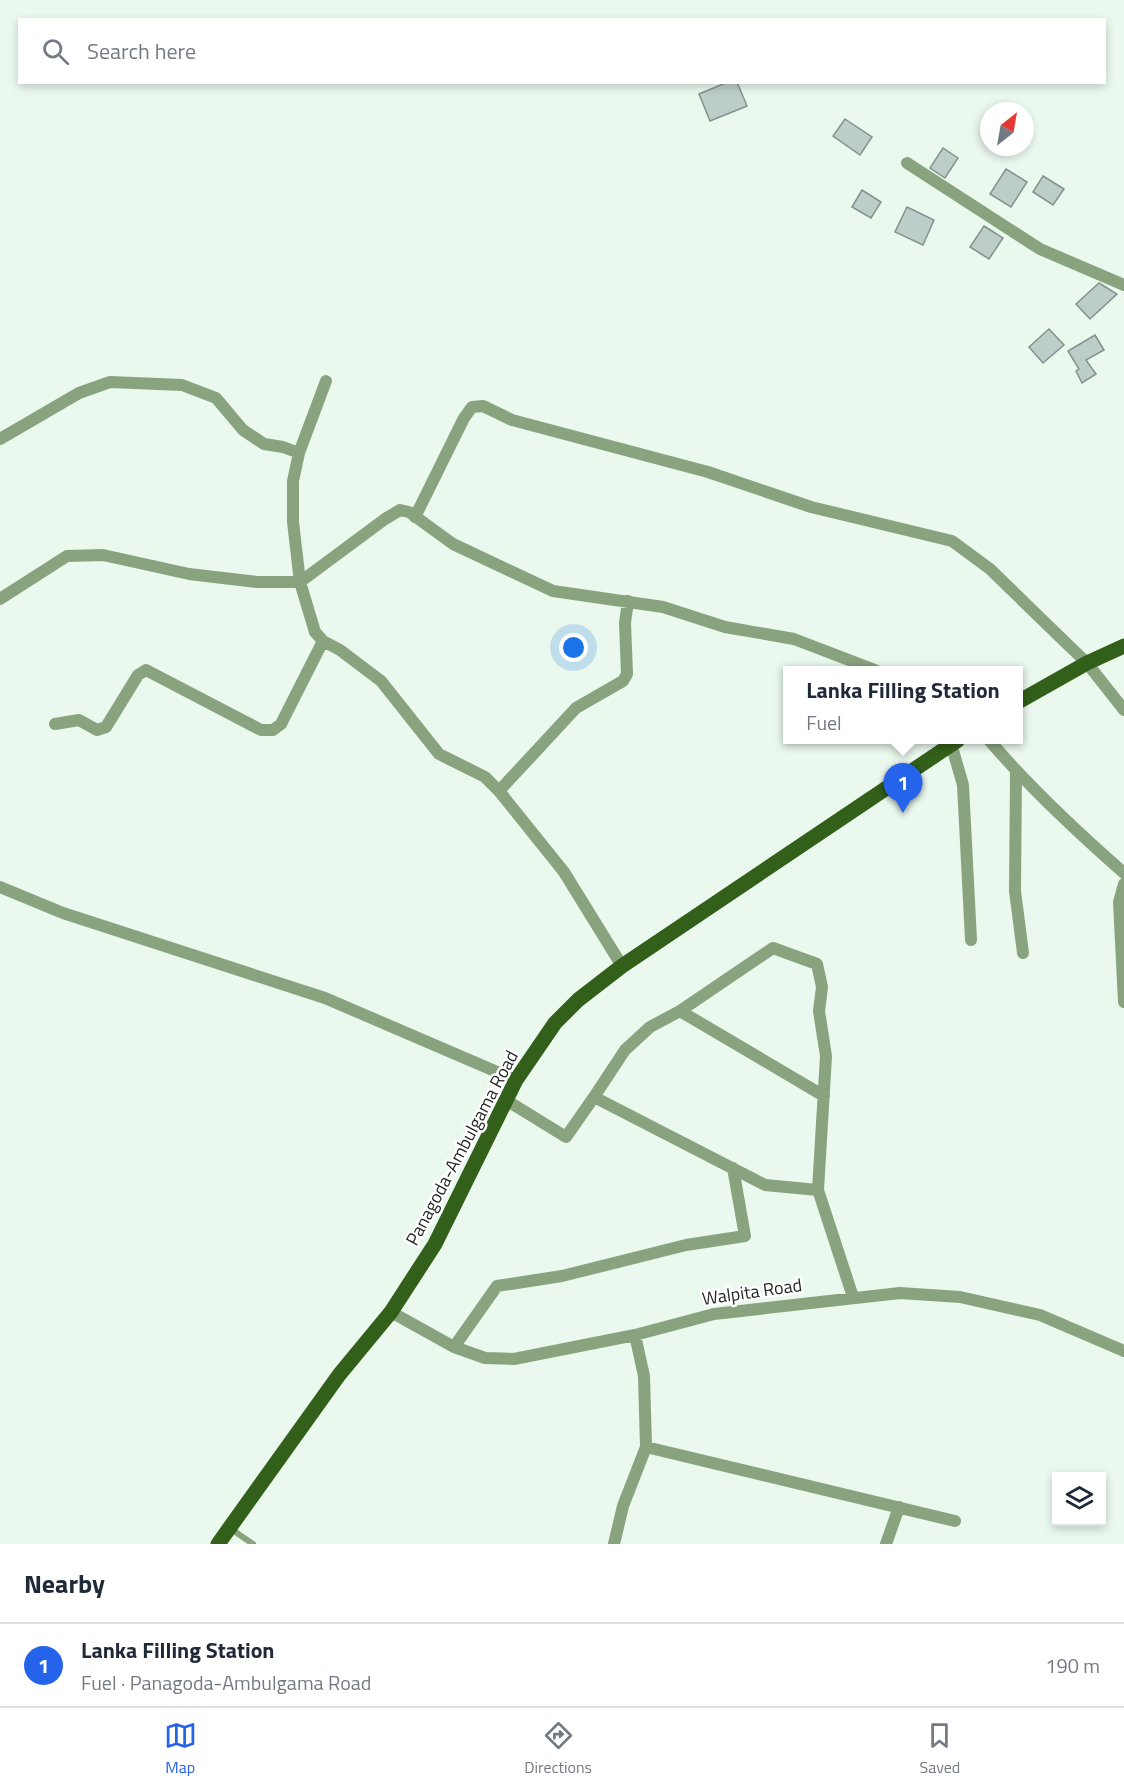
<!DOCTYPE html>
<html lang="en">
<head>
<meta charset="utf-8">
<style>
	:root { --surface:#fff; --page:#f6f6f7; --text:#1f2937; --muted:#747a83; --line:#e0e1e3; --accent:#2563eb }
	body { margin:0; font-family:"Titillium Web",sans-serif; background:var(--page); color:var(--text) }
	.controls { position:absolute; right:18px; bottom:18px; display:grid; overflow:hidden; border-radius:0px; box-shadow:0 3px 9px #0003 }
	.controls button { width:54px; height:54px; display:grid; place-items:center; padding:0; border:0; border-bottom:2px solid var(--line); background:var(--surface); color:var(--text); font:30px sans-serif }
	.compass { position:absolute; left:980px; top:102px; width:54px; height:54px; border-radius:50%; background:var(--surface); box-shadow:0 3px 9px #0003; rotate:31deg }
	.you { position:absolute; left:574px; top:648px; width:21px; height:21px; margin:-15px; border:4px solid #fff; border-radius:50%; background:#1a73e8; box-shadow:0 0 0 9px #1a73e833 }
	.badge { display:grid; place-items:center; width:39px; height:39px; border-radius:50%; background:var(--accent); color:#fff; font-size:20px; font-weight:700 }
	.pin { position:absolute; translate:-50% -50px; filter:drop-shadow(0 2px 3px #0008) }
	.pin::after { content:''; position:absolute; top:32px; width:21px; height:18px; background:inherit; clip-path:polygon(0 0,100% 0,50% 100%) }
	.popup { position:absolute; left:783px; top:666px; width:240px; height:78px; box-sizing:border-box; display:grid; place-content:center; border-radius:0px; background:var(--surface); filter:drop-shadow(0 2px 4px #0005); font-size:20px; white-space:nowrap; color:var(--muted) }
	.popup b { font-size:22px; color:var(--text) }
	.popup::after { content:''; position:absolute; left:50%; top:100%; margin-left:-12px; border:12px solid transparent; border-top-color:var(--surface) }
	.list { margin:0; padding:0; list-style:none }
	h2 { display:flex; justify-content:space-between; align-items:center; height:78px; margin:0; padding:0 24px; font-size:26px }
	h2 small { font-size:20px; font-weight:400; color:var(--muted) }
	.list li { display:grid; grid-template-columns:39px 1fr auto; gap:18px; align-items:center; box-sizing:border-box; height:84px; padding:0 24px; border-top:2px solid var(--line) }
	.list b { display:block; font-size:22px; white-space:nowrap }
	.list p { margin:0; font-size:20px; white-space:nowrap; color:var(--muted) }
	.list em { font-size:20px; font-style:normal; color:var(--muted) }
	.icon { flex:none; width:33px; height:33px; fill:none; stroke:currentColor; stroke-width:2; stroke-linecap:round; stroke-linejoin:round }
	.map { position:relative; flex:none; width:1124px; height:1544px; overflow:hidden }
	.search { position:absolute; background:var(--surface); box-shadow:0 3px 9px #0003; left:18px; right:18px; top:18px; height:66px; display:flex; align-items:center; gap:15px; box-sizing:border-box; padding:0 21px; border-radius:0px; color:var(--muted); font-size:22px }
	.sheet { height:162px; background:var(--surface) }
	nav { display:flex; justify-content:space-around; align-items:center; box-sizing:border-box; height:84px; border-top:2px solid var(--line); background:var(--surface); font-size:16px; color:var(--muted) }
	nav a { display:grid; justify-items:center; gap:3px }
	nav .on { color:var(--accent) }
	.map>svg:first-child { display:block }
	.building { fill:#bdcdc8; stroke:#83928d; stroke-width:1.5 }
	.lines { fill:none; stroke-linecap:round; stroke-linejoin:round }
	.lane { stroke:#8aa37f; stroke-width:6 }
	.street { stroke:#8aa37f; stroke-width:12 }
	.primary { stroke:#325f19; stroke-width:15 }
	.labels { text-anchor:middle; stroke-width:5; stroke-linejoin:round; paint-order:stroke }
	.street-label { font-size:18px; fill:#232824; stroke:#fff }
</style>
</head>
<body>
<div class="map">
<svg width="1124" height="1544" viewBox="0 0 1124 1544">
	<rect width="100%" height="100%" fill="#eaf8ee"/>
	<!-- building -->
	<path class="building" d="M728,82H737L747,106L710,121L699,94Z
		M845,119L872,137L860,155L833,136Z
		M943,148L958,158L945,178L930,168Z
		M1006,169L1027,182L1011,207L990,194Z
		M1043,176L1064,189L1053,205L1033,192Z
		M862,190L881,202L871,218L852,207Z
		M907,207L934,220L923,245L895,232Z
		M984,226L1003,238L989,259L970,247Z
		M1099,283L1117,294L1090,319L1076,304Z
		M1049,329L1064,345L1043,363L1029,347Z
		M1095,335L1104,350L1086,360L1096,374L1082,383L1076,371L1079,369L1068,351Z"/>
	<g class="lines">
		<!-- lane -->
		<path class="lane" d="M231,1529L253,1544"/>
		<!-- street -->
		<path class="street" d="M907,163L1040,249L1124,285
			M326,381L299,453L293,481V522L300,582L315,632L323,641L340,650L381,681L439,754L485,777L499,791L564,872L622,966
			M0,439L79,393L110,382L182,385L216,398L243,430L264,444L283,447L299,453
			M415,517L464,418L472,407L483,406L512,420L708,472L811,507L952,541L990,569L1063,640L1087,663L1124,710
			M0,599L67,556L103,555L189,574L257,582H300L385,519L400,510L409,512L453,544L553,591L663,607L725,627L794,639L875,670
			M55,724L79,720L97,730L106,727L138,675L146,670L261,730H273L281,724L323,641
			M950,740L963,785L971,940
			M989,740C1030,788 1076,831 1124,873
			M1016,772L1015,891L1023,953
			M499,791L576,708L623,681L627,674L625,623L628,601
			M0,887L63,913L325,998L516,1080
			M1124,1002L1119,902L1124,884
			M680,1011L824,1096
			M594,1097L625,1050L650,1027L680,1011L773,948L817,964L822,987L819,1011L826,1056L818,1190
			M506,1100L566,1137L594,1097L765,1185L818,1190L853,1297
			M391,1312L454,1347L485,1358L514,1359L635,1335L714,1314L900,1293L960,1297L1040,1315L1124,1351
			M454,1347L497,1286L562,1276L686,1245L745,1236L733,1168
			M646,1447L955,1521
			M614,1544L623,1506L646,1447L644,1376L635,1335
			M886,1544L899,1507"/>
		<!-- primary -->
		<path class="primary" d="M1018,702L1087,663L1124,646
			M218,1544L339,1375L391,1312L435,1244L516,1080L555,1023L578,1000L622,966L958,740"/>
	</g>
	<g class="labels">
		<!-- street labels -->
		<g class="street-label">
			<text transform="translate(462 1148) rotate(-62)" y="6">Panagoda-Ambulgama Road</text>
			<text transform="translate(752 1292) rotate(-8)" y="6">Walpita Road</text>
		</g>
	</g>
</svg>
<div class="controls">
<button><svg class="icon" aria-label="layers" viewBox="0 0 24 24"><path d="M12 4l9 5-9 5-9-5zM3 14l9 5 9-5"/></svg></button>
</div>
<svg class="compass" viewBox="-18 -18 36 36"><path d="M0-13l5 13h-10z" fill="#e53935"/><path d="M0 13l5-13h-10z" fill="#747a83"/></svg>
<div class="you"></div>
<div class="pin badge" style="left:903px;top:813px">1</div>
<div class="popup"><b>Lanka Filling Station</b>Fuel</div>
<div class="search"><svg class="icon" aria-label="search" viewBox="0 0 24 24"><circle cx="10" cy="10" r="6"/><path d="M15 15l6 6"/></svg>Search here</div>
</div>
<section class="sheet">
<h2>Nearby<small></small></h2>
<ul class="list">
<li><span class="badge">1</span><div><b>Lanka Filling Station</b><p>Fuel · Panagoda-Ambulgama Road</p></div><em>190 m</em></li>
</ul>
</section>
<nav>
<a class="on"><svg class="icon" aria-label="map" viewBox="0 0 24 24"><path d="M3 6l6-2 6 2 6-2v14l-6 2-6-2-6 2zM9 4v14M15 6v14"/></svg>Map</a>
<a><svg class="icon" aria-label="directions" viewBox="0 0 24 24"><path d="M12 3l9 9-9 9-9-9zM9 14v-3h6M13 9l2 2-2 2"/></svg>Directions</a>
<a><svg class="icon" aria-label="saved" viewBox="0 0 24 24"><path d="M7 4h10v16l-5-4-5 4z"/></svg>Saved</a>
</nav>
</body>
</html>
